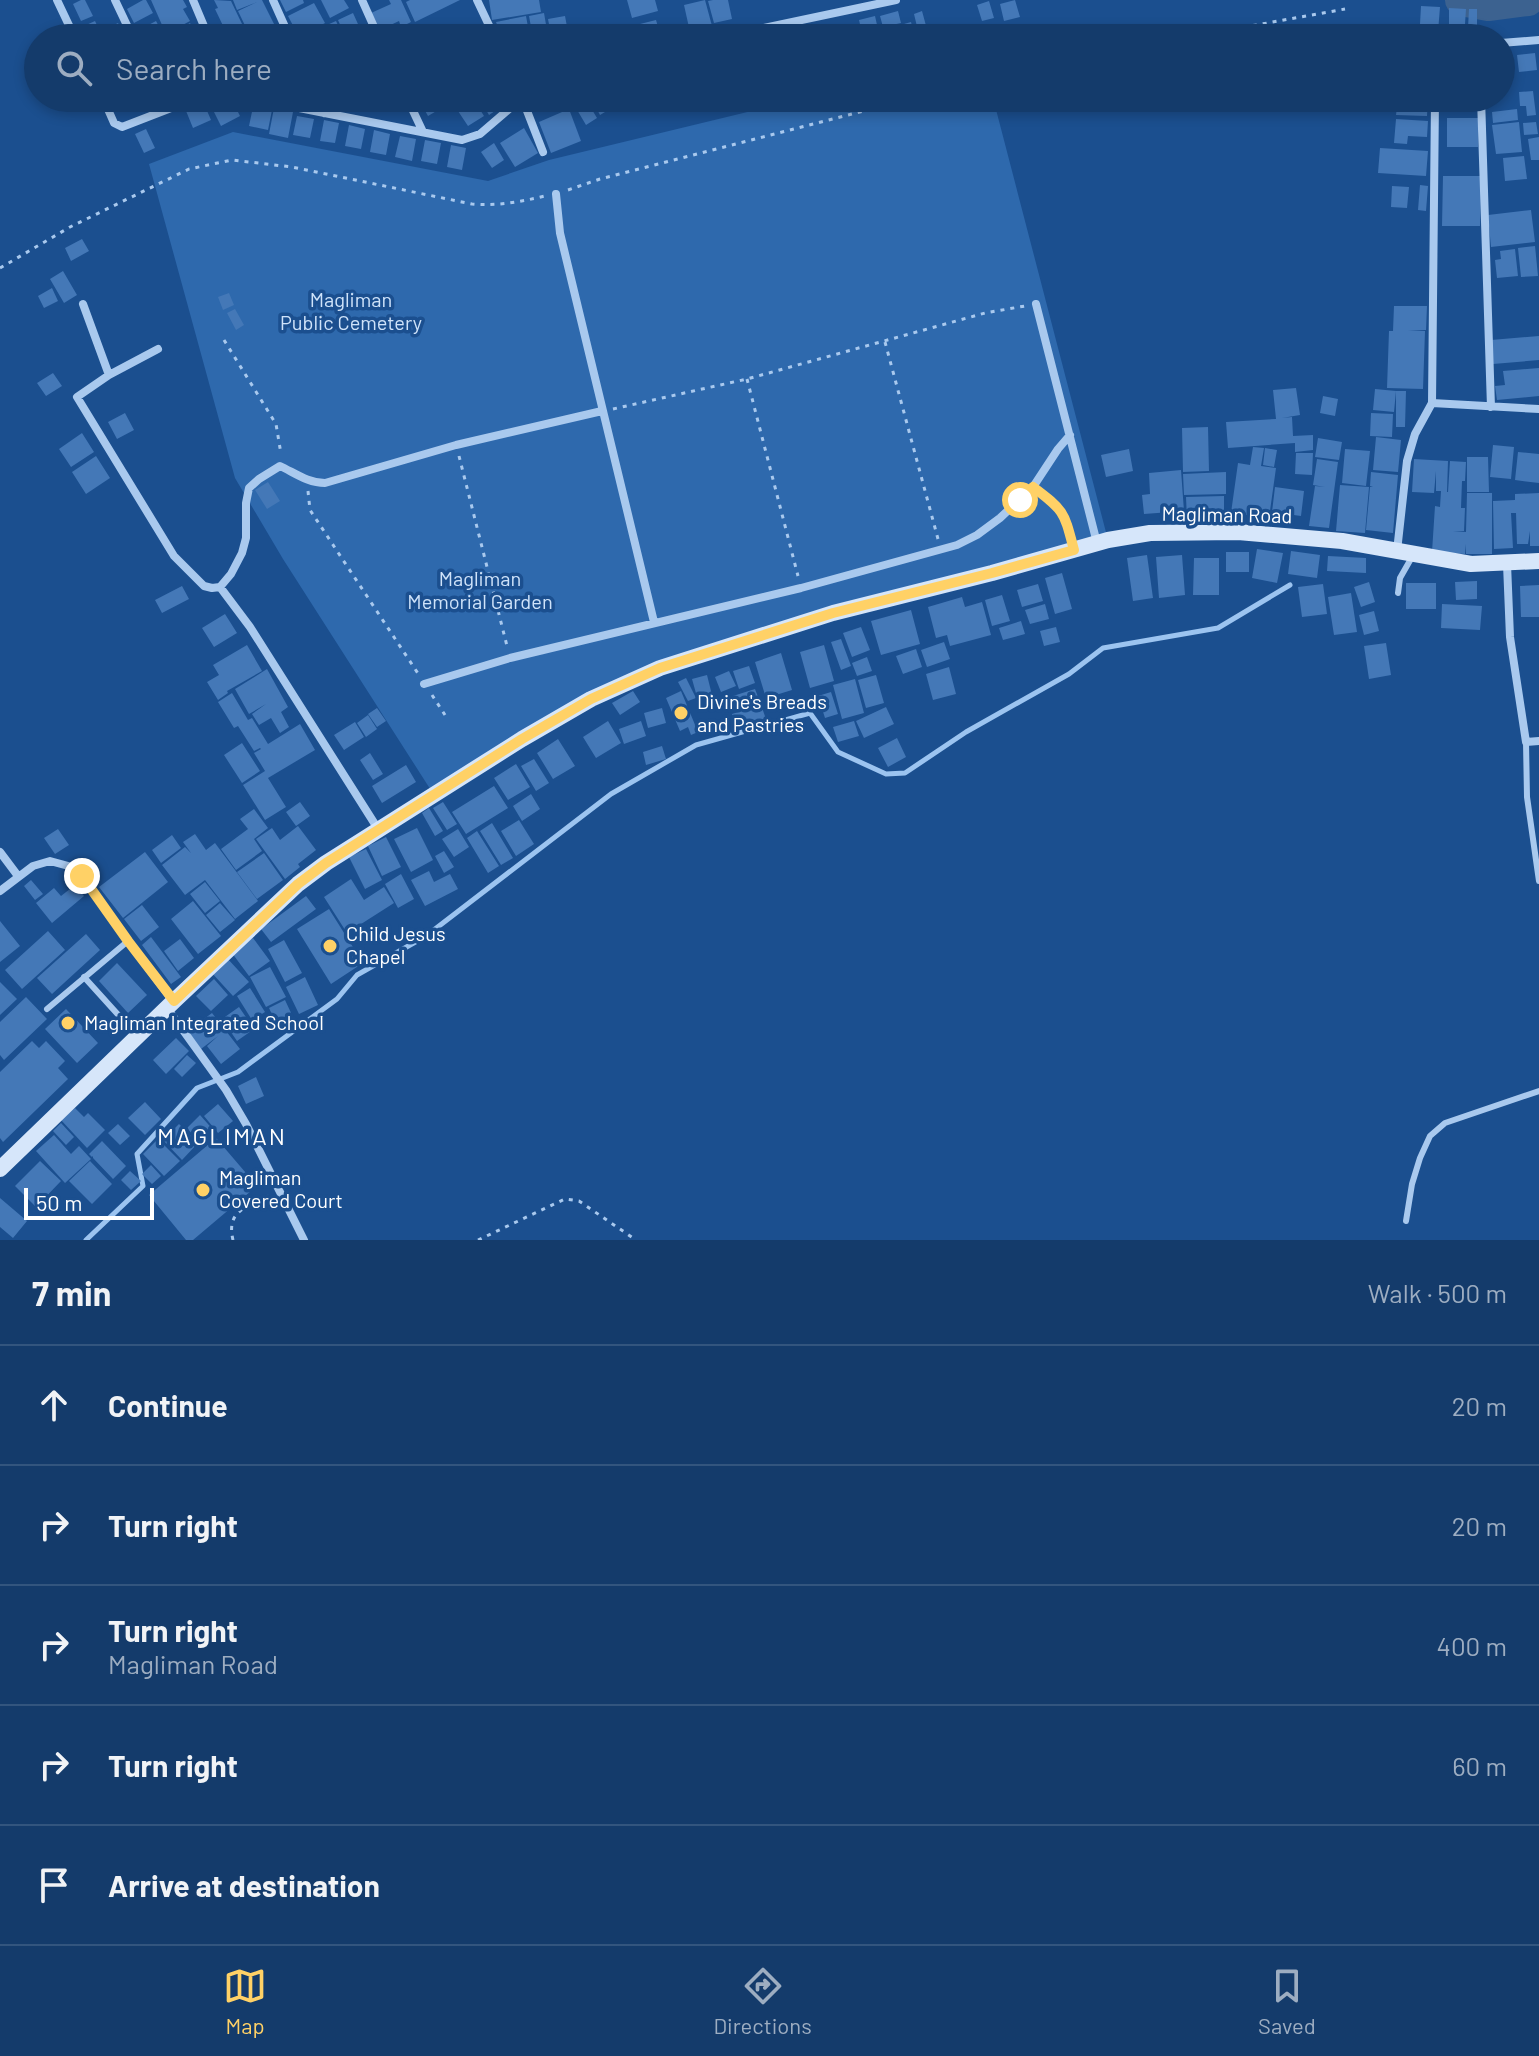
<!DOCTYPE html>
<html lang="en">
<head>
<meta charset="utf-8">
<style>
	:root { --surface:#143b6b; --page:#214673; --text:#f1f3f6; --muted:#9dadc1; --line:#33557e; --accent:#ffd166 }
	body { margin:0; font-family:Barlow,sans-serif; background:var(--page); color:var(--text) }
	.scale { position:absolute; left:24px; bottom:20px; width:130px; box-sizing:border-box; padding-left:8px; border:4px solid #fff; border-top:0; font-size:22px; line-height:28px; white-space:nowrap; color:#fff; -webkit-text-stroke:6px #1b4f8f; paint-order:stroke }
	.stop { position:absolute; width:24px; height:24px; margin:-18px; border:6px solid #ffd166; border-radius:50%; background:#fff }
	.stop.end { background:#ffd166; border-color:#fff; box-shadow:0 2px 8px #0008 }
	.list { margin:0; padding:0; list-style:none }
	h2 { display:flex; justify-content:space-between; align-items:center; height:104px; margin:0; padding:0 32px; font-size:34px }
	h2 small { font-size:26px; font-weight:400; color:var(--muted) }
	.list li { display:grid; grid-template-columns:52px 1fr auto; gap:24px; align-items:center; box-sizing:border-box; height:120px; padding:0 32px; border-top:2px solid var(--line) }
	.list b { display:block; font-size:30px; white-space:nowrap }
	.list p { margin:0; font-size:26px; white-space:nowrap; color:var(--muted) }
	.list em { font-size:26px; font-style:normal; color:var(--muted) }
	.icon { flex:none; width:44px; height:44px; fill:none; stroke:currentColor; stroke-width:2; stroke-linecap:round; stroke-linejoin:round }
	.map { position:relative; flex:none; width:1539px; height:1240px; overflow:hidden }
	.search { position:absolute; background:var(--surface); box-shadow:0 4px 12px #0003; left:24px; right:24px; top:24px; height:88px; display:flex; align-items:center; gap:20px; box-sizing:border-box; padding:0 28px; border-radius:44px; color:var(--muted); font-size:30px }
	.sheet { height:704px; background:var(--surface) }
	nav { display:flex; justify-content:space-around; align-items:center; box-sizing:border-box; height:112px; border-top:2px solid var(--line); background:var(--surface); font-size:22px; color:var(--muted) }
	nav a { display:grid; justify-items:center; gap:4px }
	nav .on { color:var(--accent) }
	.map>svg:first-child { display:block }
	.green { fill:#2e69ad }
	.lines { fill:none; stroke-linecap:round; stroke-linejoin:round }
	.stream { stroke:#9cc4f0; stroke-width:5 }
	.river { stroke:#3c6290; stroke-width:32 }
	.building { fill:#4478b7 }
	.path { stroke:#a9c9ee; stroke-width:3; stroke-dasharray:4 6; stroke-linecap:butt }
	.lane { stroke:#a9c9ee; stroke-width:6 }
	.street { stroke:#a9c9ee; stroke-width:8 }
	.secondary { stroke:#d6e6fa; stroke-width:16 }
	.route { stroke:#ffd166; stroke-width:10 }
	.poi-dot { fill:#ffd166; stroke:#1b4f8f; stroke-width:3 }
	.labels { text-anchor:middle; stroke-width:7; stroke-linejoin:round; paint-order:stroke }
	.park-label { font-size:20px; fill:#cfe3fa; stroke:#1b4f8f }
	.street-label { font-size:20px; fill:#fff; stroke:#1b4f8f }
	.poi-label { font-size:20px; fill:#fff; stroke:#1b4f8f; text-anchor:start }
	.quarter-label { font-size:24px; letter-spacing:2px; fill:#fff; stroke:#1b4f8f }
</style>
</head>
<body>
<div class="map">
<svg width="1539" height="1240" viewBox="0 0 1539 1240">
	<rect width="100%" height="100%" fill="#1b4f8f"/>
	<!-- green -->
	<path class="green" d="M805,98H993L1108,540L660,668L434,795L283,559L235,478L149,164L233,132L488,181L549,160Z"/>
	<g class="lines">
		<!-- stream -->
		<path class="stream" d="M86,1240L143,1186L137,1154L197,1088L238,1072L337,999L357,975L426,936L611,794L696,745L810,713L838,752L886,774L905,773L966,732L1069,674L1103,648L1218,628L1290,585"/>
		<!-- river -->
		<path class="river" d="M1461,0L1488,5L1528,0"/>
	</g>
	<!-- building -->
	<path class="building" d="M81,0H85L93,16L81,21L73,4Z
		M143,0H146L153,13L134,23L127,9Z
		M151,0H183L187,7L183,9L190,21L166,34Z
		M214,0L231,1L242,24L226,32L215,9L218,8Z
		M233,0H262L281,38H251L238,11L257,2L237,10Z
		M280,0H303L304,3L286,12Z
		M321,0H344L349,8L330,18Z
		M389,0H401L411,22L401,27L399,21L380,30L371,13L391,4Z
		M410,0H460L415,22L406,2Z
		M489,0H539L541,12L492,20Z
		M627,0H655L658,11L632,18Z
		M705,0L712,26L690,32L684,5Z
		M713,0H728L732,19L714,23L708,1Z
		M1015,0L1020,17L1004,21L1000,4Z
		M989,1L994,18L982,21L977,5Z
		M314,3L325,23L299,37L288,16Z
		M1421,6L1440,7L1438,32L1425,31L1426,25L1420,24Z
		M1449,8L1466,9L1465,24H1449Z
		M1469,9H1477V28H1468Z
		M898,11L901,23L883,27L880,16Z
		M922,11L928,33L919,35L914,14Z
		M353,13L362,33L351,38H346L338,20Z
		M544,13L548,36L533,38L529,16Z
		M526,16L530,38H502L496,22Z
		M565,16L568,32L551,35L548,19Z
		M875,16L880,38H847L862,33L859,20Z
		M656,20L661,37L639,38L636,25Z
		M95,21L103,38H90L84,26Z
		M156,21L164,36L160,38H139L135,32Z
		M336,21L344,38H333L327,25Z
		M911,22L915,38H893L890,28Z
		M118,23L125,38H106L102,31Z
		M190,23L198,38H169L167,35Z
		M1403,25L1423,27V38H1402Z
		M408,26L413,38H383Z
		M1453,30H1477V38H1453Z
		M1535,53L1537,70L1519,72L1517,55Z
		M1533,91L1536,115L1527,116L1526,106H1520L1519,92Z
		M118,98H145L146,101L125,112Z
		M216,98H231L240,116L221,126L209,102Z
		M421,98H441L445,106L428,116L419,100Z
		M479,98H499L504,105L489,115Z
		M581,98H585L597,118L586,125L573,103Z
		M591,98H611L615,106L600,115Z
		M1398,98H1428L1427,116L1396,115Z
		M202,99L211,120L193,128L184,106Z
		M474,100L484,116L468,126L458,111Z
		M253,107L272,110L268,130L249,126Z
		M274,108L293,112L288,138L269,134Z
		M569,109L581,141L551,153L539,122Z
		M1517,109L1518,120L1493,123L1492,112Z
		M297,116L314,119L310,138L293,135Z
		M1447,118H1478V147H1447Z
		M1396,119L1428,121L1427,137L1408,136L1407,144L1394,143Z
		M324,120L339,123L335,143L320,141Z
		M1519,122L1522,152L1496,154L1492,125Z
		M1536,122L1538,134L1524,135L1523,123Z
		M349,125L365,129L361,149L345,146Z
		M524,128L538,153L515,167L500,143Z
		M146,129L155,148L144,153L135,134Z
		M374,130L390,134L386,155L370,152Z
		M400,136L416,139L412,161L395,157Z
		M1539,137V160H1531L1528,139Z
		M425,140L441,143L437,164L421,161Z
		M494,143L504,160L492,168L481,152Z
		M451,145L466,148L462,170L447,167Z
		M1380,148L1428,151L1426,176L1378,173Z
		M1524,156L1527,179L1505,181L1503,158Z
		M1443,176H1481L1480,226H1442Z
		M1420,185L1428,186L1426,211L1418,210Z
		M1392,186L1409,187L1407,208L1391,207Z
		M1531,210L1535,242L1491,247L1488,215Z
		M82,239L89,251L71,261L65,248Z
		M1535,246L1538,276L1521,277L1518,248Z
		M1515,249L1518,276L1497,278L1495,260L1501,259L1500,251Z
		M63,271L77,295L64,303L50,279Z
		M52,288L58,301L44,308L38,296Z
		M229,293L234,305L223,310L218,297Z
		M1394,306H1427L1426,330H1408L1425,331L1423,389L1387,388L1389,331H1393Z
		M235,309L244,325L236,330L227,313Z
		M1539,336V360L1493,364L1491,340Z
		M1539,368V396L1497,400L1495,386L1505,385L1503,371Z
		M53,373L62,386L46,396L37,383Z
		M1296,388L1300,415L1282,418L1292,417L1293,436L1313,435V450L1295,452V443L1228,448L1226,422L1276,419L1273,390Z
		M1375,389L1396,391L1394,412L1373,410Z
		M1396,391H1406L1405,427H1396Z
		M1323,396L1338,399L1335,416L1320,413Z
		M125,413L134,430L117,439L108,422Z
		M1371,413L1393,414L1392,437L1370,436Z
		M1208,427L1209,471L1183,472L1182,428Z
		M82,433L94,452L71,467L59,449Z
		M1376,437L1401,440L1398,472L1373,470Z
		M1318,438L1342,442L1339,460L1315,457Z
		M1493,445L1514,447L1511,479L1490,477Z
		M1253,447L1264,448L1261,466L1276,468L1269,518L1231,513L1238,463L1250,465Z
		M1265,448L1277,450L1274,467L1263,465Z
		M1129,449L1133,471L1106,477L1101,455Z
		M1345,449L1370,451L1366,486L1342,483Z
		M1518,452L1539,454V483L1515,480Z
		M1296,453H1313L1312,475L1295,474Z
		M96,456L110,478L86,494L72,472Z
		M1467,457H1488L1489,492H1467Z
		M1317,459L1338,462L1329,528L1309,526L1315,486L1325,487L1313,485Z
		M1414,459L1448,461L1447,492H1448L1450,461L1466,462L1465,481H1462L1461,508H1465L1464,531H1453L1466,532L1467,493H1492V554H1466V544L1465,554L1432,552L1435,506L1440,507L1441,491H1436V471L1434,493L1412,492Z
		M1181,470L1184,511L1144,514L1142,495L1150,494L1149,473Z
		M1226,472V494L1184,495L1183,474Z
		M1371,472L1398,475L1393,533L1366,530L1370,487H1373L1370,486Z
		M268,482L280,501L267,509L255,490Z
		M1340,485L1369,487L1365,533L1336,531Z
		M1275,487L1304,491L1301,516L1272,512Z
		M1539,493V546H1530V531L1528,544H1517L1516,513H1511L1513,548L1494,549L1493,501L1515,500V494Z
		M1224,496V518L1187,519L1186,497Z
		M1257,549L1283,553L1277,583L1252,578Z
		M1291,551L1320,555L1317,578L1288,574Z
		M1226,552H1249V572H1226Z
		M1147,555L1153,598L1133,601L1127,558Z
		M1182,555L1185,595L1159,598L1156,557Z
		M1328,556L1366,558V573L1327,571Z
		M1194,558H1219V595H1193Z
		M1062,573L1072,609L1055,614L1045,578Z
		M1477,581V599L1456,600L1455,582Z
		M1369,582L1375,602L1361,607L1354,587Z
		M1406,583H1436V609H1406Z
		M1038,584L1043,601L1022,607L1017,590Z
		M1323,584L1327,614L1302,617L1298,587Z
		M1539,585V617H1521L1520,586Z
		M182,586L189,599L162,613L155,600Z
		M1351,593L1357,632L1334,635L1328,597Z
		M1002,595L1010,621L992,626L985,600Z
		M962,597L965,607L982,602L991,635L950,646L947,635L936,638L928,607Z
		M1045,604L1049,619L1030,624L1025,610Z
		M1442,604L1482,606L1480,630L1441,628Z
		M911,610L920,644L881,655L871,621Z
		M1374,611L1379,631L1364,635L1359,615Z
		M225,614L237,633L214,647L202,628Z
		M1021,621L1025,634L1003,640L999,628Z
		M861,627L870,650L852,657L843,633Z
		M1056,627L1060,642L1044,646L1040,631Z
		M841,639L851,666L841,670L831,642Z
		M944,642L950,659L927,667L921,650Z
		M1386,643L1391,675L1369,679L1364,646Z
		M247,645L262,671L227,691L228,693L218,700L207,682L219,675L213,665Z
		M824,645L834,681L810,688L800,652Z
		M916,649L922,667L903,674L896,656Z
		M781,653L792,690L766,698L755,662Z
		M867,657L872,671L857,676L852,663Z
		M749,666L755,683L739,689L733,671Z
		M949,667L956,694L933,700L926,674Z
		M267,669L288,707L281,712L289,727L280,733L271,718L259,725L252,714L266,704L249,714L235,689Z
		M729,671L736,686L721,692L715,677Z
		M707,675L713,699L699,704L692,679Z
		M876,675L884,703L866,708L858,680Z
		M686,678L696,698L688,701L678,682Z
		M855,679L864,713L842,719L833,685Z
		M755,689L760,702L737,709L733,696Z
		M633,691L640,702L620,715L612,703Z
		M681,691L698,732L691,735L688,727L680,731L666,698Z
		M831,692L838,714L825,718L818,696Z
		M232,693L248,720L252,718L268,744L300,724L315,750L268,778L286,807L265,820L243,785L265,771L254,753L261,749L260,748L254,751L238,726L234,728L218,702Z
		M761,705L766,719L737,728L732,714Z
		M886,707L894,724L864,738L856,721Z
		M377,708L386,721L377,727L368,714Z
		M662,708L666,723L648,728L644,713Z
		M368,715L377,729L366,737L357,723Z
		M608,721L621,743L596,758L583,737Z
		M641,721L646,736L624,744L619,729Z
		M854,721L859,736L838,742L833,727Z
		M355,722L364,737L344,750L334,735Z
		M897,738L906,757L888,767L878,748Z
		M558,739L575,766L553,779L537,753Z
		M242,743L260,771L242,783L224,755Z
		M662,746L666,759L646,765L643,752Z
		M370,753L383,774L373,780L360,760Z
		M534,759L549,783L536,791L521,766Z
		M516,764L530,787L508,800L494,778Z
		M406,765L416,782L382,803L372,786Z
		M494,786L508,808L466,834L452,812Z
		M531,794L540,809L522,821L513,806Z
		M300,802L310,816L296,826L286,812Z
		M443,802L457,824L447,830L433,808Z
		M429,808L443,831L435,836L422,813Z
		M254,809L268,828L254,839L262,851L236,870L221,849L248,829L240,819Z
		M519,820L534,844L516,856L501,831Z
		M492,823L513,858L501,865L480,831Z
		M298,826L316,850L298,864L300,867L285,879L256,839L272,828L280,840Z
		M417,828L433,860L411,872L394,839Z
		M58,829L69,845L55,854L44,838Z
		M458,829L469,847L454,857L442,839Z
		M477,831L499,866L488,873L467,838Z
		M195,834L206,850L215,843L258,901L235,919L205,880L185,895L162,865L185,847L191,853L183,842Z
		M172,835L181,848L161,863L152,850Z
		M386,837L401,867L382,876L368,846Z
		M366,849L382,880L365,889L349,857Z
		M444,851L454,867L444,873L435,856Z
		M145,852L168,882L123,918L99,887Z
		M264,853L283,880L257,899L237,872Z
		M429,871L434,882L450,874L458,889L425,906L411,880Z
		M401,874L414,899L398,908L385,884Z
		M351,879L364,900L384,887L394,903L347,933L324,897Z
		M31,880L43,894L35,900L24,886Z
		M205,882L220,901L205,913L190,894Z
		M75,885L84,896L52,923L36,903L54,888L61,896Z
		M306,896L316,909L271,942L261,929Z
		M193,901L221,936L198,954L171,919Z
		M220,903L235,920L220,932L206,915Z
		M142,905L159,927L141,941L124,919Z
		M329,909L363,963L331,984L297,929Z
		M0,921L20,946L0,962Z
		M48,931L65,950L22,989L5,970Z
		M86,934L100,950L52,994L37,978Z
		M151,937L181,977L171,984L142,945Z
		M253,938L270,961L249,976L232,953Z
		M180,939L194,958L178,971L164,951Z
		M284,940L302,973L285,982L268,949Z
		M227,958L249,982L233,996L211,972Z
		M117,963L147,995L128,1013L99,981Z
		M270,967L286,997L266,1007L250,977Z
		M305,977L318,1005L299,1014L286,987Z
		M214,979L228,995L211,1011L196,996Z
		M0,982L17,999L0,1015Z
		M250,988L265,1012L252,1020L237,996Z
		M26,997L47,1019L4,1060L0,1055V1022Z
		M285,1000L292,1015L276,1023L269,1008Z
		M239,1007L254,1029L237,1041L222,1019Z
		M66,1009L98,1043L77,1063L45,1029Z
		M212,1013L240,1049L221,1064L207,1046L218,1036L201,1049L188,1031Z
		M176,1038L189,1051L166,1074L153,1060Z
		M32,1041L39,1048L46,1041L65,1061L58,1068L68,1079L3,1142L0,1138V1072Z
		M187,1055L196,1063L182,1077L174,1069Z
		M256,1077L264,1096L246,1104L238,1086Z
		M145,1102L161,1119L145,1135L128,1118Z
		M218,1104L233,1121L218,1133L204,1116Z
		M75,1108L84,1117L88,1113L105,1130L87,1148L61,1120Z
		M200,1115L215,1132L201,1144L187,1128Z
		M61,1123L74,1137L66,1145L53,1131Z
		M118,1124L130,1136L120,1145L108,1133Z
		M179,1124L198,1143L182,1160L163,1140Z
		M54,1135L71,1154L79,1146L91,1159L65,1183L36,1151Z
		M216,1138L257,1186L193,1240H186L149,1195Z
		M158,1139L180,1161L164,1176L143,1154Z
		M102,1141L126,1166L113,1179L93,1158V1156L92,1157L89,1154Z
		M40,1161L61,1181L36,1207L15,1186Z
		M90,1161L112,1184L92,1204L69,1181Z
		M151,1165L161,1176L152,1184L142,1174Z
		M130,1171L141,1181L131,1190L121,1180Z
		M0,1198L27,1221L13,1238L0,1227Z"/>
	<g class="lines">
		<!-- path -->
		<path class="path" d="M1184,38L1345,9
			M568,190L600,179L914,98
			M0,268L70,227L189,169L232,160L292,167L472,204C498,206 520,202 545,196
			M224,340L276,424L281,454
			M885,342L938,539
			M747,379L798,576
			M613,409L747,379L985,313L1025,306
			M459,456L507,646
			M308,491L310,510L419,675
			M432,695L445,715
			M233,1240C226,1211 246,1207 269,1196
			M478,1240L565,1199L579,1201L636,1240"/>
		<!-- lane -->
		<path class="lane" d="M1398,593L1400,578L1412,557
			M1526,742L1527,797L1539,881
			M84,977L122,1019
			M47,1009L128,941
			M1406,1221L1412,1184L1420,1158L1430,1136L1445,1123L1539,1091"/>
		<!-- street -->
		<path class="street" d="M57,0L75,38
			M115,0L133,38
			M193,0L209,38
			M273,0L290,38
			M362,0L379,38
			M477,0L495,38
			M716,38L896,0
			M1501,43L1539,40
			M103,98L114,123L122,127L197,98
			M248,98L462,140L480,134L522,98L543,152
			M317,98L324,113
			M407,98L423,132
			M1435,98L1432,403L1539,409
			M1481,98L1491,407
			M556,194L560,233L654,622
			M83,304L109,375
			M1036,304L1097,543
			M158,349L109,375L77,397L174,556L204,586L212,588L220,587L231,574L242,553L246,538V503L249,488L259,479L280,466C295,473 308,483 325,483L456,445L602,411
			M1033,487C1065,511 1064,512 1074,550
			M1397,551L1407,461L1415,434L1432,403
			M1507,564L1510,637L1526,742L1539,741
			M220,587L250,627L378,829
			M424,684L510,658L801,588L957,545L977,535L1000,518L1033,487L1058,449L1070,435
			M0,852L18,876
			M0,891L33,866L50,861L72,867L82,876L128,941L173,1001
			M167,1008L226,1090L246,1124L304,1240"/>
		<!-- secondary -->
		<path class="secondary" d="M0,1169L174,1001L298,884L326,863L522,739L591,699L660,668L833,613L992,573L1108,540L1150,533L1238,532L1342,541L1471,564L1539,561"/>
	</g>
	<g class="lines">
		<!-- route -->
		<path class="route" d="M82,876L128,941L174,1001L298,884L326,863L522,739L591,699L660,668L833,613L992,573L1074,550C1064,512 1065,511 1033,487L1020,500"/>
	</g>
	<!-- markers -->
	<g class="poi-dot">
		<circle cx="681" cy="713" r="8"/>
		<circle cx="330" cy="946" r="8"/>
		<circle cx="68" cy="1023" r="8"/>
		<circle cx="203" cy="1190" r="8"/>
	</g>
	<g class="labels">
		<!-- park labels -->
		<g class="park-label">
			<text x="351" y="307">Magliman<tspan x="351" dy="23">Public Cemetery</tspan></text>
			<text x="480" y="586">Magliman<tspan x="480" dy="23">Memorial Garden</tspan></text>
		</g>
		<!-- street labels -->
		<g class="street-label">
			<text transform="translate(1227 515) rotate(1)" y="7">Magliman Road</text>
		</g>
		<!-- poi labels -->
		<g class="poi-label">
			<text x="697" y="709">Divine's Breads<tspan x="697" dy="23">and Pastries</tspan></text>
			<text x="346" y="941">Child Jesus<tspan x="346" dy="23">Chapel</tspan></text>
			<text x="84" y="1030">Magliman Integrated School</text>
			<text x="219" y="1185">Magliman<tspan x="219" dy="23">Covered Court</tspan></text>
		</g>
		<!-- quarter labels -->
		<g class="quarter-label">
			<text x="222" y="1145">MAGLIMAN</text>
		</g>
	</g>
</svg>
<div class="scale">50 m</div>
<div class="stop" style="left:1020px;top:500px"></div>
<div class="stop end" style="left:82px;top:876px"></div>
<div class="search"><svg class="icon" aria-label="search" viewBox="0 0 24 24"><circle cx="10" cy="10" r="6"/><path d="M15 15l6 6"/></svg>Search here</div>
</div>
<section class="sheet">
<h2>7 min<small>Walk · 500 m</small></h2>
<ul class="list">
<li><svg class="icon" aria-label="ahead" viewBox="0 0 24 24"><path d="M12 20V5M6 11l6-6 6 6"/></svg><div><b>Continue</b></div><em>20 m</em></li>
<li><svg class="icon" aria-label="right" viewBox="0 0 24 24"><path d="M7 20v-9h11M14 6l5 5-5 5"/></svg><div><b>Turn right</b></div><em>20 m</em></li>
<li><svg class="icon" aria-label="right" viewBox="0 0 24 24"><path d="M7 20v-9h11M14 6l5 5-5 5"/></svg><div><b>Turn right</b><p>Magliman Road</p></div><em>400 m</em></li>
<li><svg class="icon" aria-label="right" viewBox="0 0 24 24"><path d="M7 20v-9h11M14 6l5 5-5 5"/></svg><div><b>Turn right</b></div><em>60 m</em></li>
<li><svg class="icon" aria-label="arrive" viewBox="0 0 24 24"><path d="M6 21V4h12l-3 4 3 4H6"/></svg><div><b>Arrive at destination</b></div></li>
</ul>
</section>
<nav>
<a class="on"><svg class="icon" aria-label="map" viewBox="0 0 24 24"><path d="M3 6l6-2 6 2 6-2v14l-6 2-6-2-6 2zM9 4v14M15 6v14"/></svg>Map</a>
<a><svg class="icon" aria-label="directions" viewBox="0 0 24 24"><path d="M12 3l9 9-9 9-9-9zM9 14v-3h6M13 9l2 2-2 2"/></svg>Directions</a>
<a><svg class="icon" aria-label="saved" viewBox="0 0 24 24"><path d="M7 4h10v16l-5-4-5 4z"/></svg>Saved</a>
</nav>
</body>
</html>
